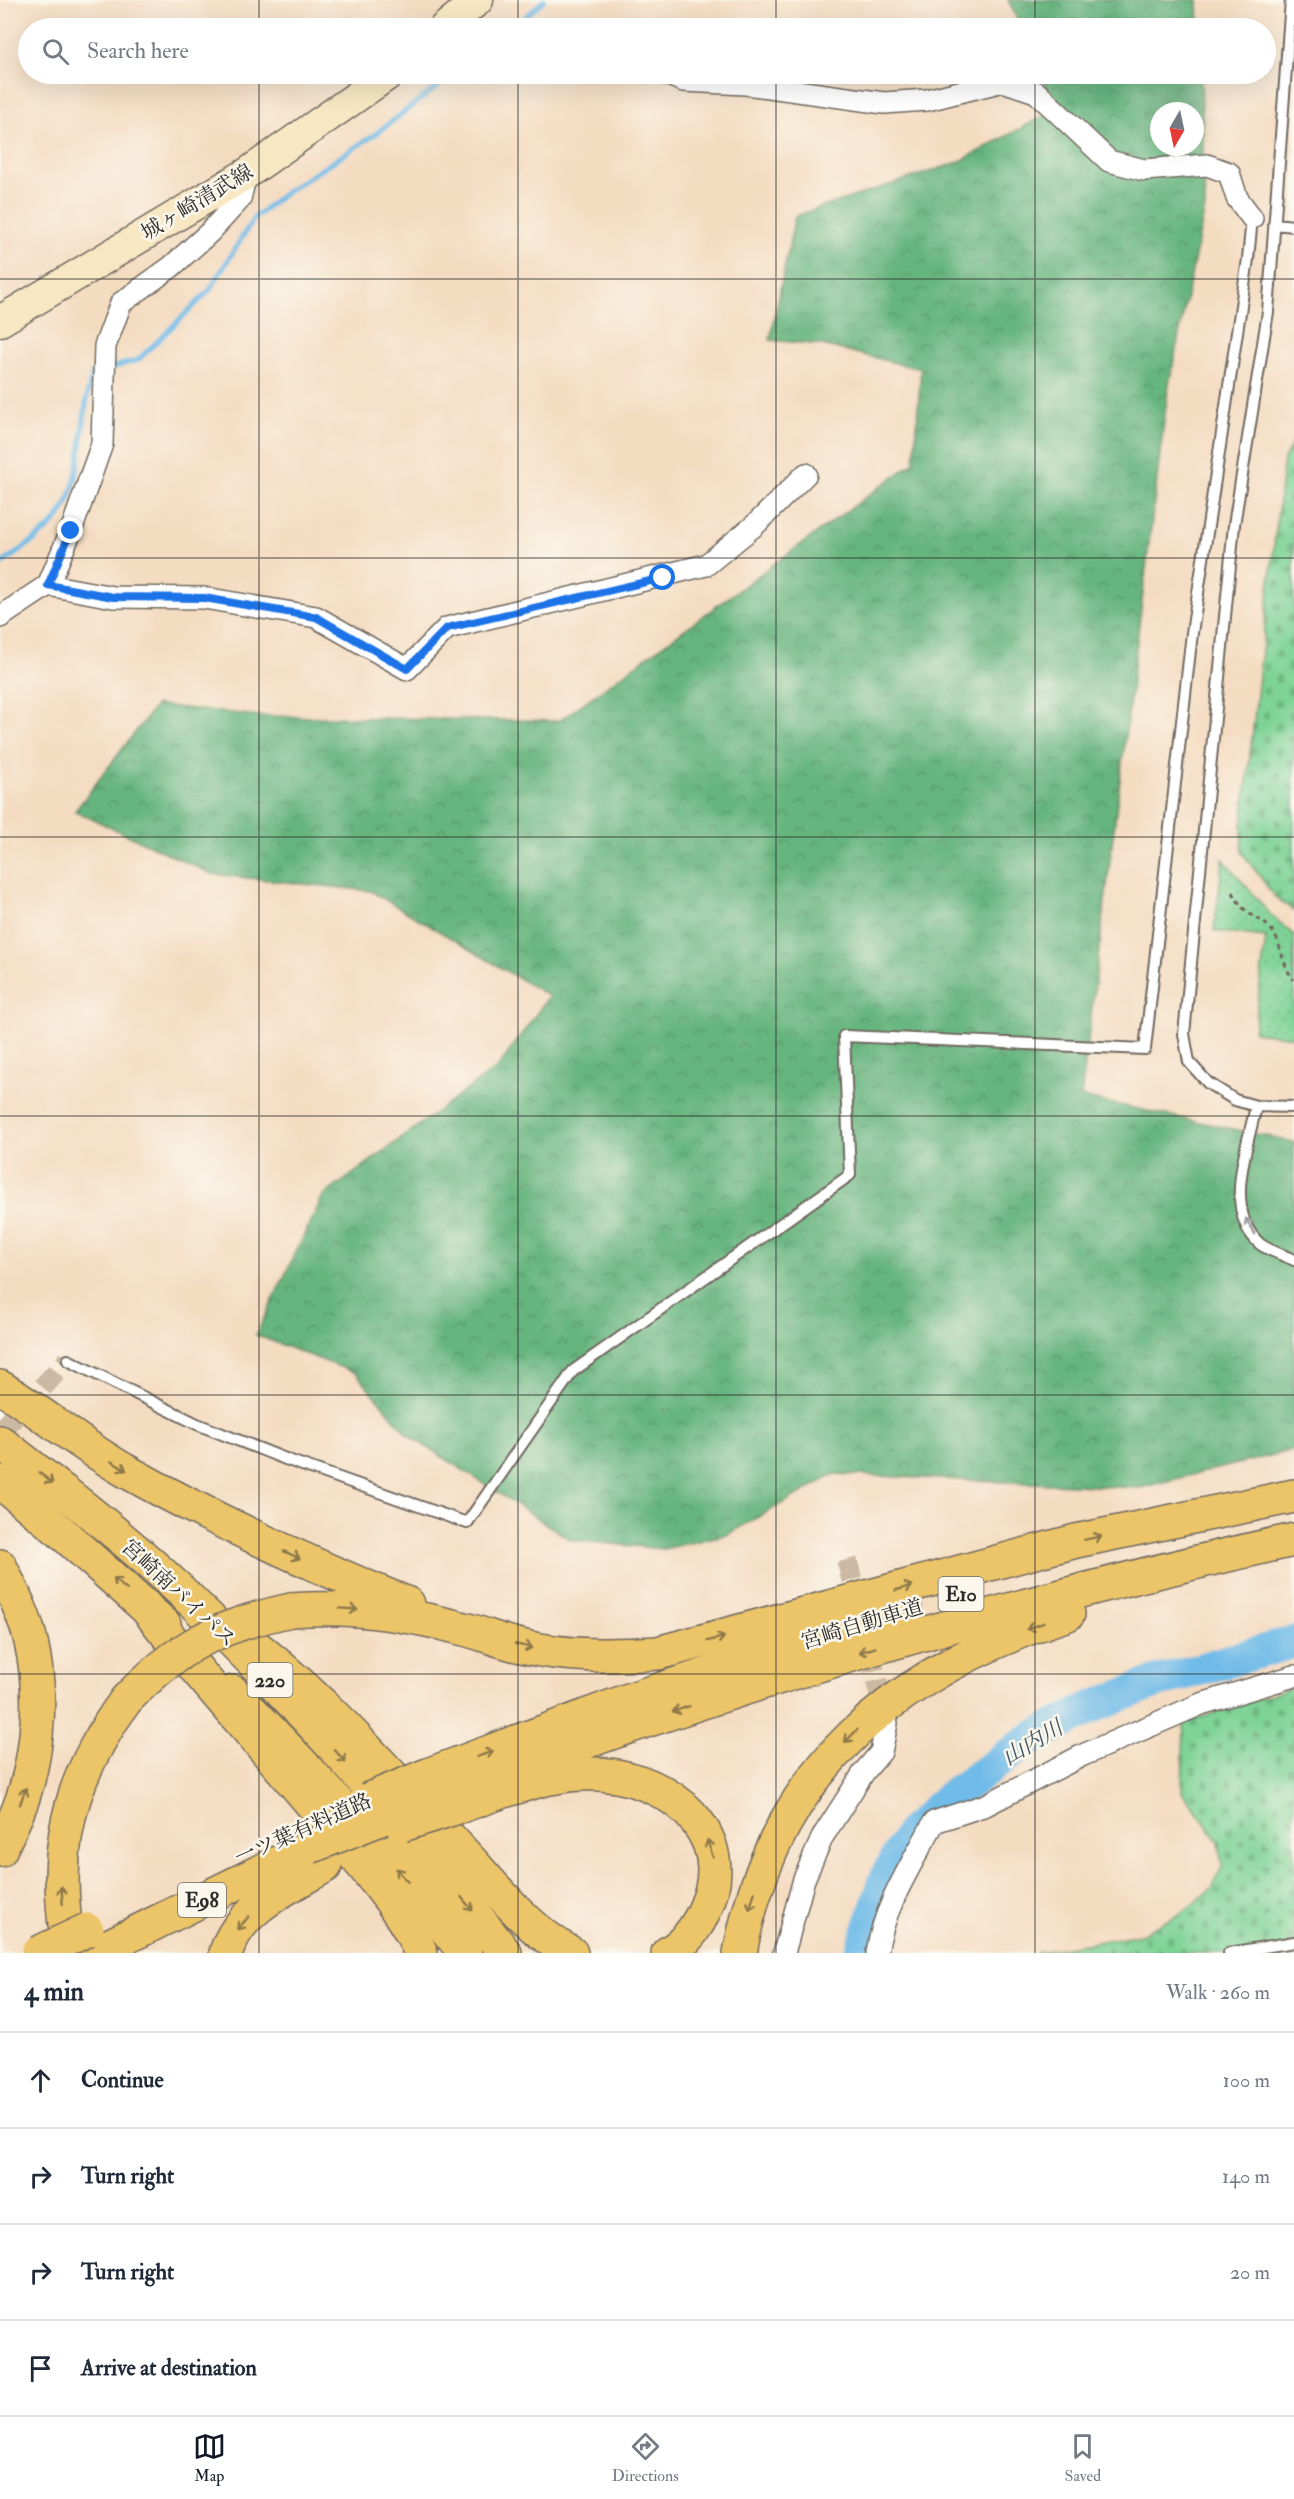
<!DOCTYPE html>
<html lang="en">
<head>
<meta charset="utf-8">
<style>
	:root { --surface:#fff; --page:#f6f6f7; --text:#1f2937; --muted:#747a83; --line:#e0e1e3; --accent:#111827 }
	body { margin:0; font-family:"IM FELL Double Pica","Noto Serif JP",serif; background:var(--page); color:var(--text) }
	.compass { position:absolute; left:1150px; top:102px; width:54px; height:54px; border-radius:50%; background:var(--surface); box-shadow:0 6px 24px #0002; rotate:189deg }
	.stop { position:absolute; width:18px; height:18px; margin:-14px; border:4px solid #1a73e8; border-radius:50%; background:#fff }
	.stop.end { background:#1a73e8; border-color:#fff; box-shadow:0 2px 6px #0008 }
	.list { margin:0; padding:0; list-style:none }
	h2 { display:flex; justify-content:space-between; align-items:center; height:78px; margin:0; padding:0 24px; font-size:26px }
	h2 small { font-size:20px; font-weight:400; color:var(--muted) }
	.list li { display:grid; grid-template-columns:39px 1fr auto; gap:18px; align-items:center; box-sizing:border-box; height:96px; padding:0 24px; border-top:2px solid var(--line) }
	.list b { display:block; font-size:22px; white-space:nowrap }
	.list em { font-size:20px; font-style:normal; color:var(--muted) }
	.icon { flex:none; width:33px; height:33px; fill:none; stroke:currentColor; stroke-width:2; stroke-linecap:round; stroke-linejoin:round }
	.map { position:relative; flex:none; width:1294px; height:1953px; overflow:hidden }
	.search { position:absolute; background:var(--surface); box-shadow:0 6px 24px #0002; left:18px; right:18px; top:18px; height:66px; display:flex; align-items:center; gap:15px; box-sizing:border-box; padding:0 21px; border-radius:33px; color:var(--muted); font-size:22px }
	.sheet { height:462px; background:var(--surface) }
	nav { display:flex; justify-content:space-around; align-items:center; box-sizing:border-box; height:84px; border-top:2px solid var(--line); background:var(--surface); font-size:16px; color:var(--muted) }
	nav a { display:grid; justify-items:center; gap:3px }
	nav .on { color:var(--accent) }
	.map>svg:first-child { display:block }
	.grass { fill:url(#grass-dots); stroke:#547f60; stroke-width:1.5 }
	.forest { fill:url(#forest-crowns); stroke:#487055; stroke-width:1.5; fill-rule:evenodd }
	.cemetery { fill:url(#cemetery-stones); stroke:#547f60; stroke-width:1.5 }
	.lines { fill:none; stroke-linecap:round; stroke-linejoin:round }
	.stream { stroke:#6fbbe8; stroke-width:5 }
	.river { stroke:#6fbbe8; stroke-width:33 }
	.minor-tunnel { stroke:#ccb9a3; stroke-width:21; stroke-dasharray:21 10; stroke-linecap:butt }
	.service-casing { stroke:#716960; stroke-width:14 }
	.minor-casing { stroke:#716960; stroke-width:24 }
	.secondary-casing { stroke:#716960; stroke-width:33 }
	.primary-casing { stroke:#716960; stroke-width:36 }
	.trunk-casing { stroke:#716960; stroke-width:36 }
	.motorway-casing { stroke:#716960; stroke-width:36 }
	.path { stroke:#716960; stroke-width:3; stroke-dasharray:4.5 4.5; stroke-linecap:butt }
	.service { stroke:#fff; stroke-width:10 }
	.minor { stroke:#fff; stroke-width:21 }
	.secondary { stroke:#f7e8c3; stroke-width:30 }
	.primary { stroke:#ecc569; stroke-width:33 }
	.trunk { stroke:#ecc569; stroke-width:33 }
	.motorway { stroke:#ecc569; stroke-width:33 }
	.primary-bridge-casing { stroke:#716960; stroke-width:36; stroke-linecap:butt }
	.motorway-bridge-casing { stroke:#716960; stroke-width:36; stroke-linecap:butt }
	.primary-bridge { stroke:#ecc569; stroke-width:33 }
	.motorway-bridge { stroke:#ecc569; stroke-width:33 }
	.oneway { stroke:#a0a0a0 }
	.oneway2 { stroke:#8c784a }
	.route { stroke:#1a73e8; stroke-width:8 }
	.grid { fill:none; stroke:#2b2b2b; stroke-width:1.5; stroke-opacity:0.55 }
	.labels { text-anchor:middle; stroke-width:5; stroke-linejoin:round; paint-order:stroke }
	.shield { fill:#fbf7ec; stroke:#696865; stroke-width:1.5 }
	.shield-label { font-size:20px; font-weight:bold; fill:#2b2b2b }
	.street-label { font-size:21px; fill:#2b2b2b; stroke:#fbf7ec }
	.water-label { font-size:22px; font-style:italic; fill:#3f5664; stroke:#fbf7ec }
</style>
</head>
<body>
<div class="map">
<svg width="1294" height="1953" viewBox="0 0 1294 1953">
	<defs>
		<pattern id="grass-dots" width="8" height="8" patternUnits="userSpaceOnUse" patternTransform="scale(1.5)"><rect width="8" height="8" fill="#7ed396"/><path d="M2 2h.1M6 6h.1" fill="none" stroke="#6db581" stroke-width="1.8" stroke-linecap="round"/></pattern>
		<pattern id="forest-crowns" width="20" height="18" patternUnits="userSpaceOnUse" patternTransform="scale(1.5)"><rect width="20" height="18" fill="#66b57f"/><path d="M2 6a3 3 0 1 1 6 0M12 15a3 3 0 1 1 6 0" fill="none" stroke="#549368"/></pattern>
		<pattern id="cemetery-stones" width="16" height="16" patternUnits="userSpaceOnUse" patternTransform="scale(1.5)"><rect width="16" height="16" fill="#7ed396"/><path d="M2 7V4a2 2 0 0 1 4 0v3zM10 15v-3a2 2 0 0 1 4 0v3z" fill="#6db581"/></pattern>
	</defs>
	<rect width="100%" height="100%" fill="#fbf7ec"/>
	<filter id="ink" filterUnits="userSpaceOnUse"><feTurbulence type="fractalNoise" baseFrequency=".0167" numOctaves="2"/><feDisplacementMap in="SourceGraphic" scale="12" xChannelSelector="R" yChannelSelector="G"/><feConvolveMatrix kernelMatrix="1 2 1 2 8 2 1 2 1" color-interpolation-filters="sRGB"/></filter>
	<filter id="wash" filterUnits="userSpaceOnUse"><feTurbulence type="fractalNoise" baseFrequency=".008" numOctaves="4" result="noise"/><feDisplacementMap in="SourceGraphic" scale="24" xChannelSelector="R" yChannelSelector="G"/><feGaussianBlur stdDeviation="1.35" result="paint"/><feColorMatrix in="noise" values="0 0 0 0 0 0 0 0 0 0 0 0 0 0 0 0 0 1.4 0 .05"/><feComposite in="paint" operator="in"/></filter>
	<g filter="url(#wash)">
		<rect width="100%" height="100%" fill="#f4dcc1"/>
		<!-- grass -->
		<path class="grass" d="M1223,859L1270,914L1294,935V1037L1254,1032L1266,937L1214,931Z"/>
		<!-- forest -->
		<path class="forest" d="M1008,0H1198L1199,28H1022Z
			M1041,74H1201L1205,207L1168,389L1081,1097L1294,1142V1450L1139,1488L835,1474L728,1534L664,1549L571,1540L407,1434L356,1373L256,1335L323,1196L499,1066L549,996L371,891L212,874L75,811L156,705L260,716L559,721L914,462L921,369L822,345L770,340L795,216L959,162L1056,109ZM1159,111H1195V147H1159Z"/>
		<!-- cemetery -->
		<path class="cemetery" d="M1294,440V911L1274,896L1242,852V825L1284,459Z
			M1294,1687V1953H1035L1141,1934L1180,1914L1212,1889L1222,1867L1219,1842L1182,1792L1184,1723Z"/>
		<g class="lines">
			<!-- stream -->
			<path class="stream" d="M513,28L544,0
				M111,368L138,360L209,291L254,218L286,192L374,135L454,74
				M0,565C17,552 46,534 58,518C87,480 78,417 93,373L99,370"/>
			<!-- river -->
			<path class="river" d="M861,1953L887,1875L910,1834L947,1799L1029,1740L1093,1707L1153,1683L1294,1642"/>
		</g>
	</g>
	<g filter="url(#ink)">
		<g class="lines">
			<!-- minor-tunnel -->
			<path class="minor-tunnel" d="M0,1432L68,1360
				M847,1560L886,1720"/>
			<!-- service casing -->
			<g class="service-casing">
				<path id="service" d="M1291,0L1268,312L1234,525L1184,1034L1189,1062L1208,1083L1235,1100L1256,1106L1294,1107
					M1274,224L1294,226
					M1256,1106C1248,1146 1222,1211 1260,1244C1269,1251 1284,1255 1294,1260
					M68,1360L197,1424L288,1460L467,1523L573,1371L850,1175L844,1036L1145,1049L1192,633L1248,259L1252,218
					M1229,1953L1294,1942"/>
			</g>
			<!-- minor casing -->
			<g class="minor-casing">
				<path id="minor" d="M666,74L683,81L746,84L884,103L927,100L1003,81L1036,92L1109,161L1144,170L1207,165L1229,173L1237,198L1252,218
					M48,585L113,597L204,598L316,617L407,669L447,628L706,565L755,525L806,474
					M0,617L48,585L71,531L102,444L105,346L121,303L171,267L210,232L240,199L246,174
					M784,1953L804,1879L823,1836L864,1772L881,1752L887,1723
					M877,1953C883,1907 913,1862 934,1822L986,1805L1083,1755L1201,1704L1294,1676"/>
			</g>
			<!-- secondary casing -->
			<g class="secondary-casing">
				<path id="secondary" d="M444,28L478,0
					M0,321L246,174L389,74"/>
			</g>
			<!-- primary casing -->
			<g class="primary-casing">
				<path id="primary" d="M0,1566C12,1591 25,1615 31,1642C42,1689 39,1745 25,1791C19,1812 9,1831 0,1850
					M238,1633C321,1694 389,1773 459,1848C494,1885 525,1928 571,1953
					M458,1807C509,1790 562,1766 617,1776C681,1788 736,1840 705,1909C697,1927 686,1943 668,1953"/>
			</g>
			<!-- trunk casing -->
			<g class="trunk-casing">
				<path id="trunk" d="M0,1442C62,1490 125,1538 182,1592C299,1703 407,1825 505,1953
					M0,1482L60,1531L164,1624
					M233,1692C315,1775 393,1861 465,1953"/>
			</g>
			<!-- motorway casing -->
			<g class="motorway-casing">
				<path id="motorway" d="M0,1387C43,1413 82,1446 126,1471C217,1522 312,1565 408,1604
					M144,1605C208,1688 280,1763 345,1844C373,1878 404,1912 421,1953
					M291,1610C351,1605 410,1614 468,1630C486,1635 503,1642 521,1646C566,1657 613,1656 658,1653L1076,1541L1294,1496
					M430,1774L634,1698L905,1610
					M448,1792C723,1688 1006,1603 1294,1540
					M71,1953C66,1937 64,1919 63,1903C57,1824 80,1763 126,1700
					M94,1953L310,1847
					M226,1953C238,1909 289,1887 325,1866
					M740,1953C773,1768 897,1671 1068,1614"/>
			</g>
			<!-- path -->
			<path class="path" d="M1233,892C1245,918 1255,913 1270,928C1282,941 1281,965 1294,980"/>
			<!-- service -->
			<use href="#service" class="service"/>
			<!-- minor -->
			<use href="#minor" class="minor"/>
			<!-- secondary -->
			<use href="#secondary" class="secondary"/>
			<!-- primary -->
			<use href="#primary" class="primary"/>
			<!-- trunk -->
			<use href="#trunk" class="trunk"/>
			<!-- motorway -->
			<use href="#motorway" class="motorway"/>
			<!-- primary-bridge casing -->
			<g class="primary-bridge-casing">
				<path id="primary-bridge" d="M402,1825L458,1807"/>
			</g>
			<!-- motorway-bridge casing -->
			<g class="motorway-bridge-casing">
				<path id="motorway-bridge" d="M126,1700C178,1646 217,1626 291,1610
					M367,1800L430,1774
					M310,1847L448,1792
					M38,1953L87,1930"/>
			</g>
			<!-- primary-bridge -->
			<use href="#primary-bridge" class="primary-bridge"/>
			<!-- motorway-bridge -->
			<use href="#motorway-bridge" class="motorway-bridge"/>
		</g>
		<!-- one-way arrows -->
		<defs><path id="oneway-shaft" d="M-6 0H5M1.5-3L5.5 0L1.5 3" fill="none" stroke-width="1.6" stroke-linecap="round" stroke-linejoin="round" transform="scale(1.5)"/></defs>
		<use class="oneway" href="#oneway-shaft" transform="translate(1250 1226) rotate(-119)"/>
		<g class="oneway2">
			<use href="#oneway-shaft" transform="translate(119 1466) rotate(32)"/>
			<use href="#oneway-shaft" transform="translate(46 1478) rotate(38)"/>
			<use href="#oneway-shaft" transform="translate(1093 1538) rotate(-12)"/>
			<use href="#oneway-shaft" transform="translate(292 1555) rotate(25)"/>
			<use href="#oneway-shaft" transform="translate(120 1584) rotate(-139)"/>
			<use href="#oneway-shaft" transform="translate(904 1588) rotate(-16)"/>
			<use href="#oneway-shaft" transform="translate(349 1609) rotate(4)"/>
			<use href="#oneway-shaft" transform="translate(1035 1626) rotate(159)"/>
			<use href="#oneway-shaft" transform="translate(716 1639) rotate(-14)"/>
			<use href="#oneway-shaft" transform="translate(524 1646) rotate(12)"/>
			<use href="#oneway-shaft" transform="translate(867 1650) rotate(163)"/>
			<use href="#oneway-shaft" transform="translate(681 1709) rotate(162)"/>
			<use href="#oneway-shaft" transform="translate(851 1736) rotate(135)"/>
			<use href="#oneway-shaft" transform="translate(485 1754) rotate(-20)"/>
			<use href="#oneway-shaft" transform="translate(340 1756) rotate(49)"/>
			<use href="#oneway-shaft" transform="translate(23 1796) rotate(-70)"/>
			<use href="#oneway-shaft" transform="translate(710 1848) rotate(-107)"/>
			<use href="#oneway-shaft" transform="translate(402 1875) rotate(-130)"/>
			<use href="#oneway-shaft" transform="translate(62 1895) rotate(-94)"/>
			<use href="#oneway-shaft" transform="translate(752 1901) rotate(107)"/>
			<use href="#oneway-shaft" transform="translate(467 1904) rotate(51)"/>
			<use href="#oneway-shaft" transform="translate(243 1923) rotate(131)"/>
		</g>
	</g>
	<g class="lines" filter="url(#ink)">
		<!-- route -->
		<path class="route" d="M71,531L48,585L113,597L204,598L316,617L407,669L447,628L663,578"/>
	</g>
	<!-- grid -->
	<path class="grid" d="M259,0V28M518,0V28M776,0V28M1035,0V28M259,74V1953M518,74V1953M776,74V1953M1035,74V1953M0,279H1294M0,558H1294M0,837H1294M0,1116H1294M0,1395H1294M0,1674H1294"/>
	<g class="labels">
		<!-- shield labels -->
		<g class="shield">
			<rect x="938.5" y="1577" width="45" height="34" rx="4.5"/>
			<rect x="247.5" y="1663" width="45" height="34" rx="4.5"/>
			<rect x="178" y="1883" width="48" height="34" rx="4.5"/>
		</g>
		<g class="shield-label">
			<text x="961" y="1601">E10</text>
			<text x="270" y="1687">220</text>
			<text x="202" y="1907">E98</text>
		</g>
		<!-- street labels -->
		<g class="street-label">
			<text transform="translate(197 202) rotate(-31)" y="7">城ヶ崎清武線</text>
			<text transform="translate(179 1593) rotate(43)" y="7">宮崎南バイパス</text>
			<text transform="translate(862 1624) rotate(-17)" y="7">宮崎自動車道</text>
			<text transform="translate(303 1829) rotate(-24)" y="7">一ツ葉有料道路</text>
		</g>
		<!-- water labels -->
		<g class="water-label">
			<text transform="translate(1032 1742) rotate(-31)" y="8">山内川</text>
		</g>
	</g>
</svg>
<svg class="compass" viewBox="-18 -18 36 36"><path d="M0-13l5 13h-10z" fill="#e53935"/><path d="M0 13l5-13h-10z" fill="#747a83"/></svg>
<div class="stop" style="left:663px;top:578px"></div>
<div class="stop end" style="left:71px;top:531px"></div>
<div class="search"><svg class="icon" aria-label="search" viewBox="0 0 24 24"><circle cx="10" cy="10" r="6"/><path d="M15 15l6 6"/></svg>Search here</div>
</div>
<section class="sheet">
<h2>4 min<small>Walk · 260 m</small></h2>
<ul class="list">
<li><svg class="icon" aria-label="ahead" viewBox="0 0 24 24"><path d="M12 20V5M6 11l6-6 6 6"/></svg><div><b>Continue</b></div><em>100 m</em></li>
<li><svg class="icon" aria-label="right" viewBox="0 0 24 24"><path d="M7 20v-9h11M14 6l5 5-5 5"/></svg><div><b>Turn right</b></div><em>140 m</em></li>
<li><svg class="icon" aria-label="right" viewBox="0 0 24 24"><path d="M7 20v-9h11M14 6l5 5-5 5"/></svg><div><b>Turn right</b></div><em>20 m</em></li>
<li><svg class="icon" aria-label="arrive" viewBox="0 0 24 24"><path d="M6 21V4h12l-3 4 3 4H6"/></svg><div><b>Arrive at destination</b></div></li>
</ul>
</section>
<nav>
<a class="on"><svg class="icon" aria-label="map" viewBox="0 0 24 24"><path d="M3 6l6-2 6 2 6-2v14l-6 2-6-2-6 2zM9 4v14M15 6v14"/></svg>Map</a>
<a><svg class="icon" aria-label="directions" viewBox="0 0 24 24"><path d="M12 3l9 9-9 9-9-9zM9 14v-3h6M13 9l2 2-2 2"/></svg>Directions</a>
<a><svg class="icon" aria-label="saved" viewBox="0 0 24 24"><path d="M7 4h10v16l-5-4-5 4z"/></svg>Saved</a>
</nav>
</body>
</html>
